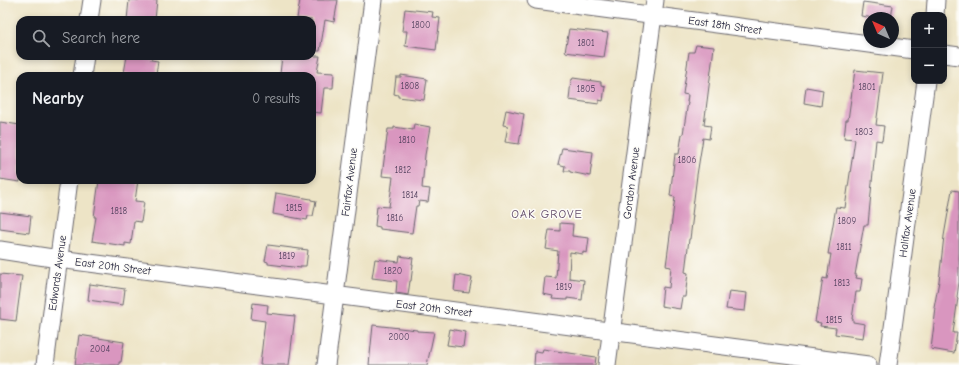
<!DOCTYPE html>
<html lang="en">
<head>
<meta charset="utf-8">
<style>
	:root { --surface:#171b24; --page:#242831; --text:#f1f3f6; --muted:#9ea1a6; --line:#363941 }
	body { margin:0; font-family:"Comic Neue",sans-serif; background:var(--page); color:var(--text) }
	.controls { position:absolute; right:12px; top:12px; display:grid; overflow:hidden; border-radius:8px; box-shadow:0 2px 6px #0003 }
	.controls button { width:36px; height:36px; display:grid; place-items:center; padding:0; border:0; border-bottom:1px solid var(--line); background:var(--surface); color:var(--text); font:20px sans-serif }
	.compass { position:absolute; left:863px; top:12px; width:36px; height:36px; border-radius:50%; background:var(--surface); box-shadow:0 2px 6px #0003; rotate:316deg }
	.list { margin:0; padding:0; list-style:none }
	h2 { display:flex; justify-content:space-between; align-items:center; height:52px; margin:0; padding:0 16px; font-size:17px }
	h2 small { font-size:13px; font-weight:400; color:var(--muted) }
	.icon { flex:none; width:22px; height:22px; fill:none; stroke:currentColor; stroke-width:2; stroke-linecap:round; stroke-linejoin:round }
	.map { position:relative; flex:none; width:959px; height:365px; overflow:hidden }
	.search { position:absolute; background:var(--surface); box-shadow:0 2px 6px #0003; left:16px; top:16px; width:300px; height:44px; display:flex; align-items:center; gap:10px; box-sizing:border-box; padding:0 14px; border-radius:12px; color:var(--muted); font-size:15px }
	.panel { position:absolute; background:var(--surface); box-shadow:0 2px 6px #0003; left:16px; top:72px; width:300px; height:112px; border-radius:12px }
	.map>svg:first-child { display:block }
	.building { fill:#d996bf }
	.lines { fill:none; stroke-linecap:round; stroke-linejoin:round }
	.minor-casing { stroke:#69666c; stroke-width:19 }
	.minor { stroke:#fff; stroke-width:17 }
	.labels { text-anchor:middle; stroke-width:3; stroke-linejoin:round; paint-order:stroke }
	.number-label { font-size:9px; fill:#503f5c }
	.street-label { font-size:11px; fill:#22223b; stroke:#fdfcf7 }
	.neighbourhood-label { font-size:12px; letter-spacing:1px; fill:#624b69; stroke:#fdfcf7 }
</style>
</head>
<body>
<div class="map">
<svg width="959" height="365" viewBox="0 0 959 365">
	<rect width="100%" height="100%" fill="#fdfcf7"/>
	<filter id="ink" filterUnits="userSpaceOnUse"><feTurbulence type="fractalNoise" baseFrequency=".025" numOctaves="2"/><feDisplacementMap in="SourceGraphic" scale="8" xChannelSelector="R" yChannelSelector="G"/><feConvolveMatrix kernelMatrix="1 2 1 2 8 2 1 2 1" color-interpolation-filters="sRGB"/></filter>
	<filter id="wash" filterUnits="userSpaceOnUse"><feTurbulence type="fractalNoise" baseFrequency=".012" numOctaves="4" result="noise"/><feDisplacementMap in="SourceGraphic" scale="16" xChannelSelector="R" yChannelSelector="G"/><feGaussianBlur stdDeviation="0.9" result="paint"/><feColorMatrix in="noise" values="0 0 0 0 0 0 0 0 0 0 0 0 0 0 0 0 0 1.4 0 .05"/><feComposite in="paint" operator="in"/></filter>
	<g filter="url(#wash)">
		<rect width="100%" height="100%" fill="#ede4c6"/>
		<g id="blocks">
			<!-- building -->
			<path class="building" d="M129,0H157L155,20H127Z
				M300,0H338L334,22L325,20L320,51H312V20L297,18Z
				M863,2L893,6L891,18H874L861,16Z
				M405,9L433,12L432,17L440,18L436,50L405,46L407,31H402Z
				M569,29L608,33L604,57L565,52Z
				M696,45L714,47L704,125L711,126L709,139L703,138L697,175L692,215H693L690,239H689L685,272L688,273L685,297H682L680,309L661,306L663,287L669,288L671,267L666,266L675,197L670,196L675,154H679L682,134H683L688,102H687L688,95L683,94L689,52H694Z
				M127,56H152L151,60L158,61L156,74L150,73L149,76H141L124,73Z
				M282,56H320L317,72L334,73L333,88H324L321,113L312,112V76H287L288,75L280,74Z
				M855,70L883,73L876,125L884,126L882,141L876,140L868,225H864L855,275H857L856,278L862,279L860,292H856L852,319H853V322L865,324L863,338L835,334L836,328L820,326L821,323L815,322L817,309H818L823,278L827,279L831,254H828L836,207L845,208L855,139L844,138L846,120H848Z
				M401,75L427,79L424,100L398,97V95L394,94L396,77H401Z
				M573,78L601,82V85L605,86L603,101L599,100V104L569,100L571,80H572Z
				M806,87L823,90L821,106L804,103Z
				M506,110L524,114L519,144L505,142L508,126L503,125Z
				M0,122L20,125V182L0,179Z
				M414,124L430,127L425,155L422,188L430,189L428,202L419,201L418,206H416L412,233L380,229V227L375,226L377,206L389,207L393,177L382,176L388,129H394V127L413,130Z
				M562,148L593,152L590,176L570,172V171H564L565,166L558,164Z
				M99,180H138L135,201L144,202L141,222L134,221L131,244L125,243V246L92,241L96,217H94Z
				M952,190L959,191V282L957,297L958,298L953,333H957L954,353L931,349L936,308H934L939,281L944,236Z
				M276,193L311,199V200L316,201L313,216H308L307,220L273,214Z
				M0,212L31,216L29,233L0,229Z
				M560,223L573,224L572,236L589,238L587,253L583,252V254L570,252L569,278L584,280L582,300L567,298V300L552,299L553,296L543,294L545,277L556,278L558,251L546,249L549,230L560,231Z
				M268,245L308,250L306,266H301V268L268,264V262L265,261Z
				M400,256L413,258L412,264H413L411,281H410L408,295L396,293L397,281L372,278L375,259L399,262Z
				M0,274L22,276L16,321L0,319Z
				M456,275L472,278L469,293L454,291Z
				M90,284L125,289L123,305L88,300Z
				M729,291L747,293L745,311L726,309Z
				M253,303L268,305L267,313L295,316L289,365H260L265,321L251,319Z
				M373,325L417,330V331L434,332L427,365H369Z
				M450,329L465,332L463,347L447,345Z
				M79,335L124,342L121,362H119V365H75Z
				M543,349L596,357L595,365H534L535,351L542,352Z"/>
		</g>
	</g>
	<g filter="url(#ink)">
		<use href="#blocks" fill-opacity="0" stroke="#69666c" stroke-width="1"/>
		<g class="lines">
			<!-- minor casing -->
			<g class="minor-casing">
				<path id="minor" d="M536,0L914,50
					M935,15L936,0
					M89,20L92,0
					M944,54L959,56
					M82,76L85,56
					M0,250L59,259L868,365
					M45,365L69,180
					M326,365L373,0
					M607,365L655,0
					M888,365L926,81"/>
			</g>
			<!-- minor -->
			<use href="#minor" class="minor"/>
		</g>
	</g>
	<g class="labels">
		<!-- number labels -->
		<g class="number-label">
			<text x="421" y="28">1800</text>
			<text x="586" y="46">1801</text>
			<text x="410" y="89">1808</text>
			<text x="867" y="90">1801</text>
			<text x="586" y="92">1805</text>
			<text x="864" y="135">1803</text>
			<text x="407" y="143">1810</text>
			<text x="687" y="163">1806</text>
			<text x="403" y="173">1812</text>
			<text x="410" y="198">1814</text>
			<text x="294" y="211">1815</text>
			<text x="119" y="214">1818</text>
			<text x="395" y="221">1816</text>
			<text x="847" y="224">1809</text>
			<text x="844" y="250">1811</text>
			<text x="287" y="259">1819</text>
			<text x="393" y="274">1820</text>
			<text x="842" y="286">1813</text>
			<text x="564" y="290">1819</text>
			<text x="834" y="323">1815</text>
			<text x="399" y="340">2000</text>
			<text x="100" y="352">2004</text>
		</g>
		<!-- street labels -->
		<g class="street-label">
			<text transform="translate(725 25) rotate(8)" y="4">East 18th Street</text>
			<text transform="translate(349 182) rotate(-83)" y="4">Fairfax Avenue</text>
			<text transform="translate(631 183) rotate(-83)" y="4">Gordon Avenue</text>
			<text transform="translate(907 223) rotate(-82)" y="4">Halifax Avenue</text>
			<text transform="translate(113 266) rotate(7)" y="4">East 20th Street</text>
			<text transform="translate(57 273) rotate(-82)" y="4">Edwards Avenue</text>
			<text transform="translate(434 308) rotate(7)" y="4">East 20th Street</text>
		</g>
		<!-- neighbourhood labels -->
		<g class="neighbourhood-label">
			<text x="547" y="218">OAK GROVE</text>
		</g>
	</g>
</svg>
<div class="controls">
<button>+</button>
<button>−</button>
</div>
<svg class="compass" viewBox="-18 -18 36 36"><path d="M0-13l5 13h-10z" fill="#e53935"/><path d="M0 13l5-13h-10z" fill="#9ea1a6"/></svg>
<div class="search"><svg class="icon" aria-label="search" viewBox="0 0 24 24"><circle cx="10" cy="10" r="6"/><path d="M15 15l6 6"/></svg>Search here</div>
<section class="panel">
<h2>Nearby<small>0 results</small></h2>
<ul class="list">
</ul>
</section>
</div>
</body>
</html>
